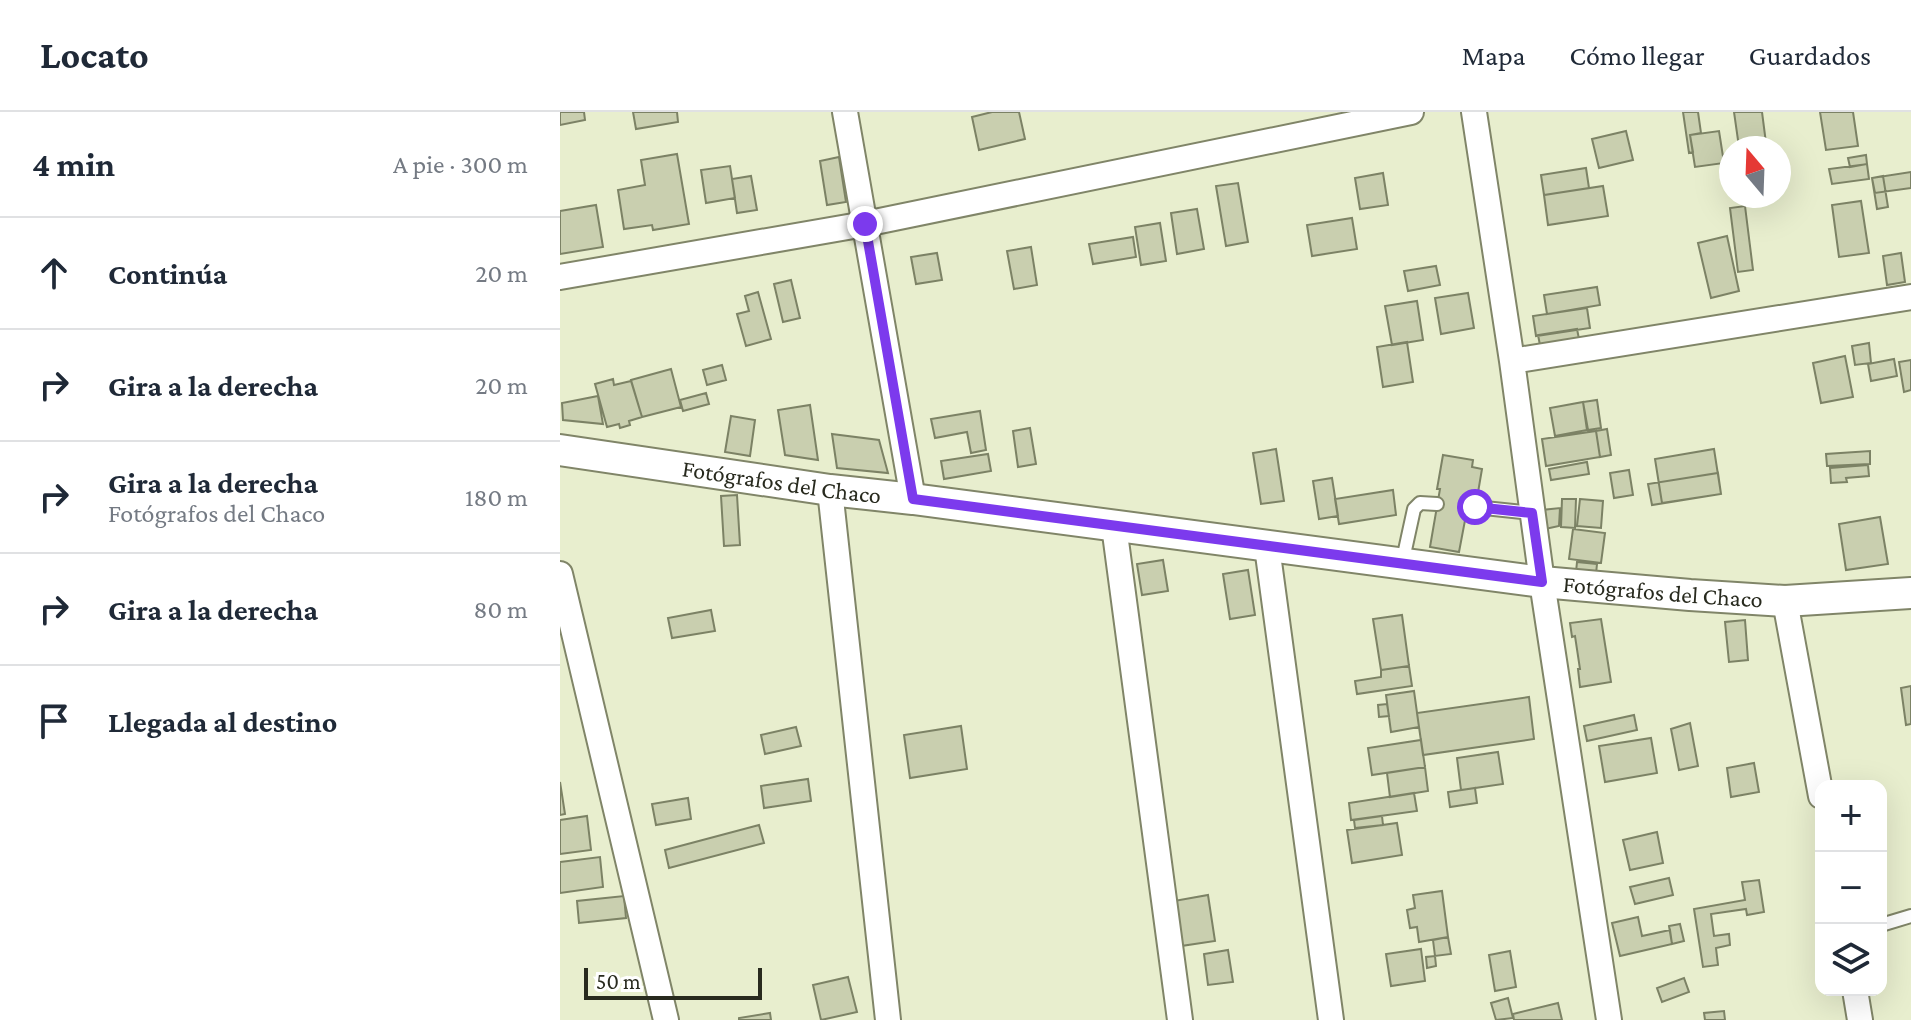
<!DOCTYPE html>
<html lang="es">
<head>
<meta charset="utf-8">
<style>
	:root { --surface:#fff; --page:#f2f2f3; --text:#1f2937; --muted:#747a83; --line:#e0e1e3 }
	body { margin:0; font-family:"Crimson Pro",serif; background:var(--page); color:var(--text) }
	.controls { position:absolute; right:24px; bottom:24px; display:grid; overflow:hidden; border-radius:16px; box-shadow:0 8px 32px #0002 }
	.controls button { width:72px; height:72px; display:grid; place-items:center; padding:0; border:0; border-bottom:2px solid var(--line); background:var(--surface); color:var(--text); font:40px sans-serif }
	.compass { position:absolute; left:1159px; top:24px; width:72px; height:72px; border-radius:50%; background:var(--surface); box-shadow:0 8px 32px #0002; rotate:341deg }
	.scale { position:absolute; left:24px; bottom:20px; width:178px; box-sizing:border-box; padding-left:8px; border:4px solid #282a1e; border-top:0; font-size:22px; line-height:28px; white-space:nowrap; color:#282a1e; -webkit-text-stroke:6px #fff; paint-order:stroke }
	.stop { position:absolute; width:24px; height:24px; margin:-18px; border:6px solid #7c3aed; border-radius:50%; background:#fff }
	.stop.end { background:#7c3aed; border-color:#fff; box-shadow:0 2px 8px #0008 }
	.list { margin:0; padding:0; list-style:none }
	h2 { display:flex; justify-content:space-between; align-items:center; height:104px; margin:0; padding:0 32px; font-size:34px }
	h2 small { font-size:26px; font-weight:400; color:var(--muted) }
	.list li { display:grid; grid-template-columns:52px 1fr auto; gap:24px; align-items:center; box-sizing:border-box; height:112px; padding:0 32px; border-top:2px solid var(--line) }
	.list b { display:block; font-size:30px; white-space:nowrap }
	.list p { margin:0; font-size:26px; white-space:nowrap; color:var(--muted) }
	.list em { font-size:26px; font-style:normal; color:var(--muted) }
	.icon { flex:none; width:44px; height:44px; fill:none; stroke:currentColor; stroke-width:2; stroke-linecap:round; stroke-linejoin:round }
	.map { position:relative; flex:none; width:1351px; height:908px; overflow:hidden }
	header { display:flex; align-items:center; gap:48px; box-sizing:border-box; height:112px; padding:0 40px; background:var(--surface); border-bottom:2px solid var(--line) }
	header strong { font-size:38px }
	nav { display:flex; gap:44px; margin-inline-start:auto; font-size:28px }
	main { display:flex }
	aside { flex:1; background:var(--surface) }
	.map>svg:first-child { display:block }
	.building { fill:#c9cfaf; stroke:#7c8265; stroke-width:2 }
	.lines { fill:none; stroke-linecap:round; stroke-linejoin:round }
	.service-casing { stroke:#808568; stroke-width:16 }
	.minor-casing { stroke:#808568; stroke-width:28 }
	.tertiary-casing { stroke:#808568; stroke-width:34 }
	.service { stroke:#fff; stroke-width:12 }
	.minor { stroke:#fff; stroke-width:24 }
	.tertiary { stroke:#fff; stroke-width:30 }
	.route { stroke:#7c3aed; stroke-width:10 }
	.labels { text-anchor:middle; stroke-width:6; stroke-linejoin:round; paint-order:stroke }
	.street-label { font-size:24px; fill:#282a1e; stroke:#fff }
</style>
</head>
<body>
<header>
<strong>Locato</strong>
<nav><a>Mapa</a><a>Cómo llegar</a><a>Guardados</a></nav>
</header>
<main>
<aside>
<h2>4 min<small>A pie · 300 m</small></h2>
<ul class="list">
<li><svg class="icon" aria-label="ahead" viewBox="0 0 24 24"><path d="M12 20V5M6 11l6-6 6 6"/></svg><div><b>Continúa</b></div><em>20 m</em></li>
<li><svg class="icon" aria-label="right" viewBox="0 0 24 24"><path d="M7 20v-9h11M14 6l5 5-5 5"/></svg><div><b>Gira a la derecha</b></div><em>20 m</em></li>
<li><svg class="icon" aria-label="right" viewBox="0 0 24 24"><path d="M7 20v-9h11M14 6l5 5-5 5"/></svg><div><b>Gira a la derecha</b><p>Fotógrafos del Chaco</p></div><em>180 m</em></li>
<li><svg class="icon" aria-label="right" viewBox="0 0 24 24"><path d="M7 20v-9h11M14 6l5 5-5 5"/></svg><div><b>Gira a la derecha</b></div><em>80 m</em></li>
<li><svg class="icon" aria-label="arrive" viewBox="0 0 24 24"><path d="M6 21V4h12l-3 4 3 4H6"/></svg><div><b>Llegada al destino</b></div></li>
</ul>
</aside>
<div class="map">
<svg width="1351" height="908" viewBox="0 0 1351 908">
	<rect width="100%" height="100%" fill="#e8eece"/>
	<!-- building -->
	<path class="building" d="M0,0H24L25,8L0,13Z
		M73,0H117L118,10L76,17Z
		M432,0H459L465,27L419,38L412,5Z
		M1123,0H1138L1141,21L1130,23L1133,40L1129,41Z
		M1174,0H1202L1206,31L1179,35Z
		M1260,0H1293L1298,34L1266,38Z
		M1066,19L1073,48L1039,56L1032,27Z
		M1159,19L1164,51L1135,55L1130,23Z
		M117,42L129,112L93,118L92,113L64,117L58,78L85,73L81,48Z
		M1306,43L1307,52L1290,55L1288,46Z
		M279,45L286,90L267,93L260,49Z
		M1307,52L1309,67L1272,72L1269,57Z
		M170,54L175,86L146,91L141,58Z
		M1026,56L1029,76L984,83L981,63Z
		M1351,60V76L1315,81L1312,66Z
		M823,61L828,93L800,97L795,66Z
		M191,64L197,98L177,101L172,67Z
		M1323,64L1328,95L1317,97L1312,66Z
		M678,71L688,130L666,134L656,74Z
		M1043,74L1048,104L988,113L984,83Z
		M1301,89L1309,141L1279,145L1272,93Z
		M36,93L43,135L0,142V99Z
		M1185,94L1193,158L1178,160L1170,96Z
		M637,97L644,137L617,142L611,101Z
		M792,106L797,137L752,144L747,113Z
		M600,111L606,149L581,153L575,115Z
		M1167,124L1179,179L1151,186L1138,131Z
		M573,125L576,145L533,152L529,132Z
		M471,135L477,173L454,177L447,139Z
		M377,141L382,168L356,172L351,145Z
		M1341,141L1345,170L1327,173L1323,144Z
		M876,154L880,173L848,179L844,159Z
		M231,168L240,206L223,210L214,172Z
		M1037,175L1040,193L987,202L984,183Z
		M198,180L211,227L186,234L177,202L189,199L185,184Z
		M908,181L914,216L881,222L875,186Z
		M857,189L863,228L832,233L825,194Z
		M1027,196L1030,216L976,224L973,204Z
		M1017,217L1019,227L980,233L978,223Z
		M847,230L853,270L823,275L817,235Z
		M1309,231L1311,251L1295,253L1292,234Z
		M1285,244L1293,285L1261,291L1253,251Z
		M1334,247L1337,264L1311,269L1308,252Z
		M1351,248V278L1344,280L1339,250Z
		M162,253L166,268L147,273L143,258Z
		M111,257L121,295L82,305L71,268Z
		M53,267L54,273L71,269L82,305L69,309L70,313L60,316L59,312L47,315L35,272Z
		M146,281L149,292L123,299L120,288Z
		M38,284L43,312L3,308L2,291Z
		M1037,288L1041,316L1028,318L1023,290Z
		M1023,290L1027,318L995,324L990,296Z
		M250,293L258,348L225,343L218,298Z
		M420,299L426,338L411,341L407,320L375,326L371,307Z
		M171,304L195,308L190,344L165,340Z
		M470,316L476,352L458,355L453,319Z
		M1047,317L1051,343L1040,345L1036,319Z
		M1036,319L1040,345L986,354L982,327Z
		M272,322L319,328L328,361L277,356Z
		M716,337L724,389L701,392L693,341Z
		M1154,337L1161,382L1102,391L1095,347Z
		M1310,339V352L1267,354L1266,342Z
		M428,342L431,359L384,367L381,349Z
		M883,343L913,348L912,355L922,357L914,404L906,403L899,440L870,435L880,377H877Z
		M1027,350L1029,362L991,368L989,357Z
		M1308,353L1309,364L1286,366L1287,370L1271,371L1270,356Z
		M1069,358L1073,383L1054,386L1050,361Z
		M1158,361L1161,382L1092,393L1088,372Z
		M772,366L778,404L759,407L753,369Z
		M833,378L836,403L779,412L775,387Z
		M177,383L180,433L164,434L161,384Z
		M1002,387H1016L1015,416L1001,415Z
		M1020,387L1043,389L1041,416L1017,414Z
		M1000,396L999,414L985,417L982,398Z
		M1320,405L1328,452L1286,458L1279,412Z
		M1013,417L1045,421L1041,451L1009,447Z
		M603,448L608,479L582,483L577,452Z
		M1017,450L1037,452L1036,462L1016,460Z
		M688,458L695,503L670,507L663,462Z
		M151,498L155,519L112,526L108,506Z
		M842,503L849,554L821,558L813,507Z
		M1041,507L1051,570L1020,575L1018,557H1020L1015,524L1012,525L1010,511Z
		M1185,508L1188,548L1169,550L1165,510Z
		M849,554L852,574L797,582L795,569L821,565V558Z
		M1351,574V612L1346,613L1341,576Z
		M854,579L859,615L831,620L826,583Z
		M969,585L974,627L863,643L857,601Z
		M827,592L829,604L819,605L818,593Z
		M1074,603L1077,618L1027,629L1024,614Z
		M1130,611L1138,654L1119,658L1111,617Z
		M401,614L407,657L350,666L344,623Z
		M236,615L241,634L205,642L201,623Z
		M1091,626L1097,661L1045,670L1039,634Z
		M861,628L865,655L812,663L808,636Z
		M938,640L943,672L901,678L897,646Z
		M1194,651L1199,680L1171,685L1167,656Z
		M865,655L868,679L830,685L827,661Z
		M248,667L251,689L204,696L201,674Z
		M0,670L5,702L0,703Z
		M915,676L917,691L890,695L888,680Z
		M854,681L857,699L791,708L789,691Z
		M128,686L131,707L96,713L92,692Z
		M27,704L31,738L0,742V708Z
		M822,704L823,713L795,716L794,708Z
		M837,711L842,743L792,751L787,718Z
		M199,713L204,731L109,756L105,738Z
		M1097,720L1103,751L1070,758L1063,728Z
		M40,745L43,775L0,781V750Z
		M1109,766L1113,783L1075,792L1070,775Z
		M1199,768L1204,800L1187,803L1186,797L1151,802L1154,824L1169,822L1170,833L1156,836L1158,853L1143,855L1134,797L1185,788L1182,770Z
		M882,779L888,825L859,830L857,815L850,816L847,798L855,796L853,783Z
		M648,783L655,829L621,834L614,789Z
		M64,784L66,806L19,811L17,789Z
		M1078,805L1082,824L1110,818L1112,832L1060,844L1052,811Z
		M1120,812L1124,829L1112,832L1109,814Z
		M888,825L891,842L875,844L873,828Z
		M861,837L865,869L831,874L826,842Z
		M668,838L673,870L648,873L644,842Z
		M950,839L956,875L935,879L929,843Z
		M875,844L876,854L867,856L866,845Z
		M288,865L297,900L261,908L253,873Z
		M1124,866L1129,880L1102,890L1097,876Z
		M948,886L953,906L936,908L931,891Z
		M998,891L1002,908H954L953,902Z
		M1164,899L1165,908H1145L1144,901Z
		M210,901L211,908H179V906Z"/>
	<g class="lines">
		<!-- service casing -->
		<g class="service-casing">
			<path id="service" d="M915,395L972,401
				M842,452L854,397L860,391L877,392
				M1321,813L1351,804"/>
		</g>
		<!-- minor casing -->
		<g class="minor-casing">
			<path id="minor" d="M285,0L353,387
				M914,0L952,249L982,470L1049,908
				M0,165L305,112L851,0
				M952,249L1351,185
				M270,378L328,908
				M554,414L620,908
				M707,435L771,908
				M0,462L106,908
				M1225,489L1261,684
				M1295,878L1300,908"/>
		</g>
		<!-- tertiary casing -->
		<g class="tertiary-casing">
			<g id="tertiary">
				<path id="s1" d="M0,338L270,378L353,387L982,470L1130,483L1225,489L1351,481"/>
			</g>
		</g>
		<!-- service -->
		<use href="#service" class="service"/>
		<!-- minor -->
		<use href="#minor" class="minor"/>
		<!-- tertiary -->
		<use href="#tertiary" class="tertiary"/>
	</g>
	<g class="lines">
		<!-- route -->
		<path class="route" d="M305,112L353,387L982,470L972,401L915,395"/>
	</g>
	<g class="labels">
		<!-- street labels -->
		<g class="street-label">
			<text dy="8" stroke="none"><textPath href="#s1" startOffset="224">Fotógrafos del Chaco</textPath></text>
			<text dy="8" stroke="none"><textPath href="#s1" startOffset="1112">Fotógrafos del Chaco</textPath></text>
		</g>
	</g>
</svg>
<div class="controls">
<button>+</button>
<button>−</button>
<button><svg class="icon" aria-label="layers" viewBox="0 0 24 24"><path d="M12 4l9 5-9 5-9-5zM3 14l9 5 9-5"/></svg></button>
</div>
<svg class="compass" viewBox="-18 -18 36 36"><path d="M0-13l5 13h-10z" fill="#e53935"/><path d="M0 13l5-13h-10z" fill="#747a83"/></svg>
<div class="scale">50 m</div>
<div class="stop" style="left:915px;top:395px"></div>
<div class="stop end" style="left:305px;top:112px"></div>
</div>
</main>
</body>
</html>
